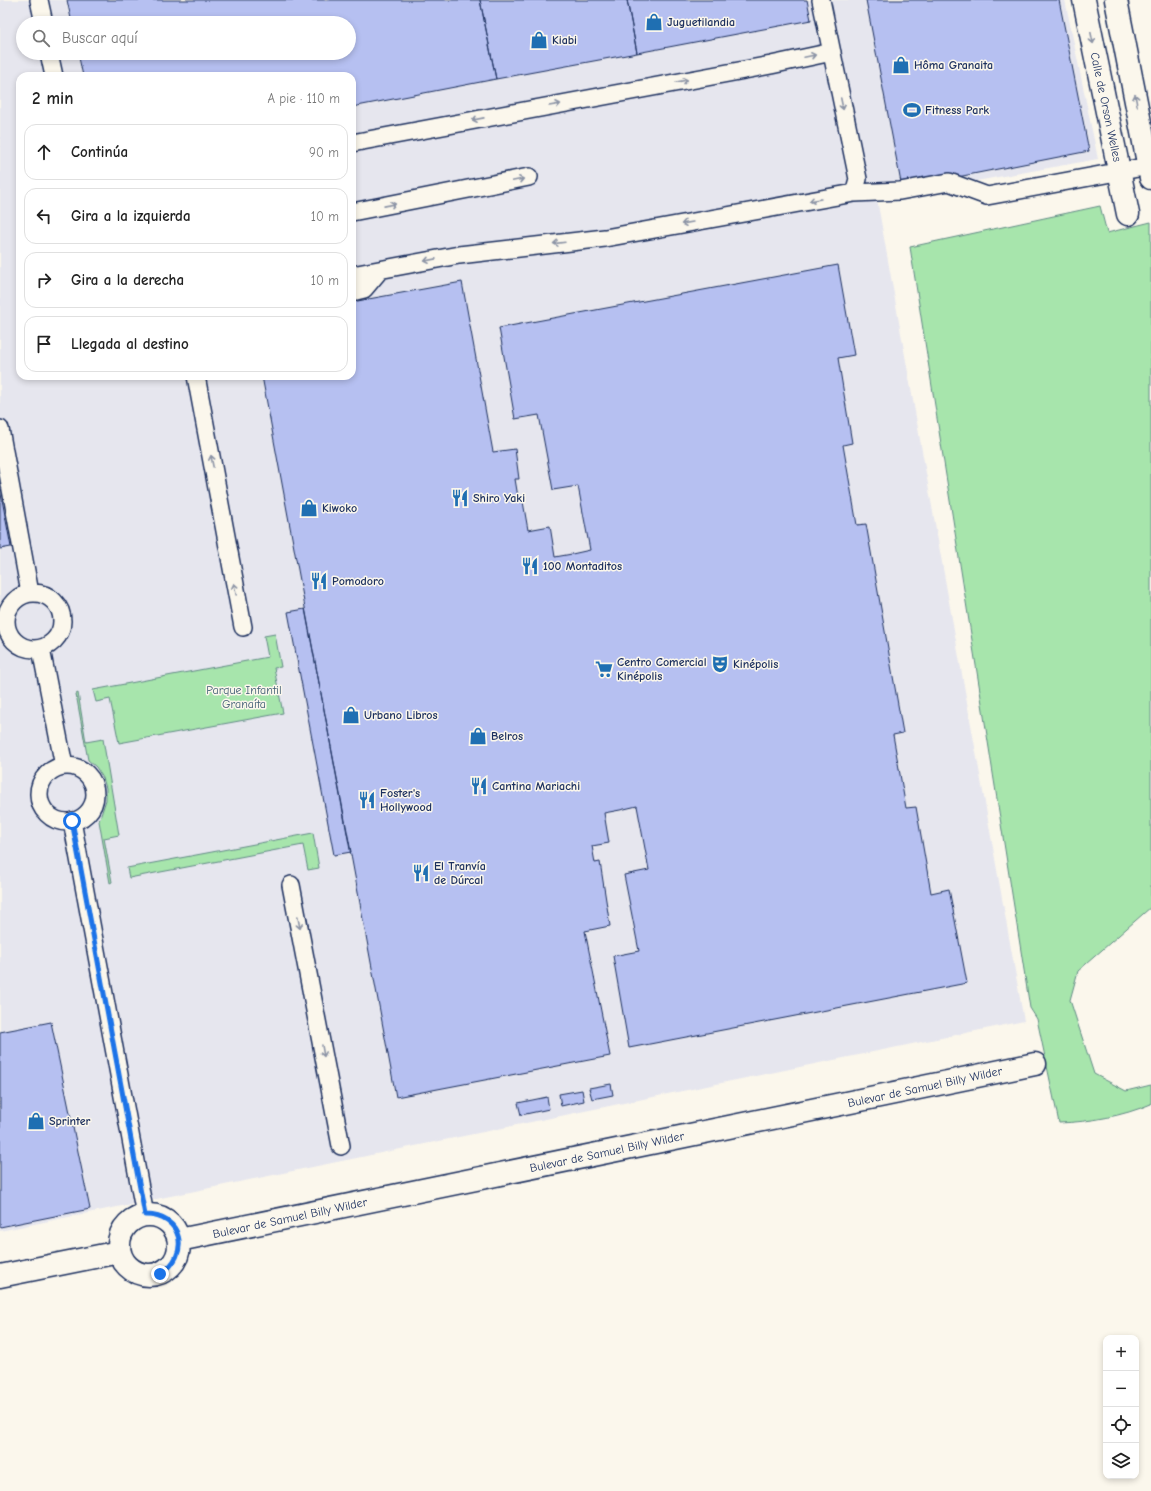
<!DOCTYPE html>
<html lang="es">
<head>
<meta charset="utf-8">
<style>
	:root { --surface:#fff; --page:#f6f6f6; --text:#222; --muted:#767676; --line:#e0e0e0 }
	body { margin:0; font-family:"Comic Neue",sans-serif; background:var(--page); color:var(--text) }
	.controls { position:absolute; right:12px; bottom:12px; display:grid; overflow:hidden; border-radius:8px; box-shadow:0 2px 6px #0003 }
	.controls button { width:36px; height:36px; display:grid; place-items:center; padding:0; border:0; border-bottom:1px solid var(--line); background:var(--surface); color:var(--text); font:20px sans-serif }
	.stop { position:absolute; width:12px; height:12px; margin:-9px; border:3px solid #1a73e8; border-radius:50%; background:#fff }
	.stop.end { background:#1a73e8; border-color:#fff; box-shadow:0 1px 4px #0008 }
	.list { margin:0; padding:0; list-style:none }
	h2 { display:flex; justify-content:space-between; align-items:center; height:52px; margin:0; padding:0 16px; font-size:17px }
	h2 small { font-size:13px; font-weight:400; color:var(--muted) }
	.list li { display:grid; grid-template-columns:26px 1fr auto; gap:12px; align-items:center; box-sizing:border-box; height:56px; margin:0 8px 8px; padding:0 8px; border:1px solid var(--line); border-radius:12px }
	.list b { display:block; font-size:15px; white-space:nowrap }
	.list em { font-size:13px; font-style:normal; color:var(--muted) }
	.icon { flex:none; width:22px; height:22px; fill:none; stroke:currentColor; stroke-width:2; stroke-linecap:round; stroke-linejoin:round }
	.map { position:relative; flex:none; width:1151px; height:1491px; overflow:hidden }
	.search { position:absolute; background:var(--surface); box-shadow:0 2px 6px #0003; left:16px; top:16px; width:340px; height:44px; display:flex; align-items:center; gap:10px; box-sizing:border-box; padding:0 14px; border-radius:22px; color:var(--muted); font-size:15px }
	.panel { position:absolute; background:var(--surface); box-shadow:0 2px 6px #0003; left:16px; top:72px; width:340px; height:308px; border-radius:12px }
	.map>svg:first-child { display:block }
	.built { fill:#e6e6ee; fill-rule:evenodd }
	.green { fill:#a7e5ac; stroke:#618a85 }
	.building { fill:#b6c0f1; stroke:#1b2f5e }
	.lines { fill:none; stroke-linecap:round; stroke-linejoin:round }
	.lane-casing { stroke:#1b2f5e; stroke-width:20 }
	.street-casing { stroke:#1b2f5e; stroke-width:25 }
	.lane { stroke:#fbf7ec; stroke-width:17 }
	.street { stroke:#fbf7ec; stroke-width:22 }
	.oneway { stroke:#8b93a5 }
	.route { stroke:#1a73e8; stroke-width:5 }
	.labels { text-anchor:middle; stroke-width:3; stroke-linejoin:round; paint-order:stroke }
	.poi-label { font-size:12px; font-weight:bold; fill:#1b2f5e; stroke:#fbf7ec; text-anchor:start }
	.street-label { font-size:12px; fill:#1b2f5e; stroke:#fbf7ec }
	.park-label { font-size:12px; fill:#3e5c72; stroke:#fbf7ec }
</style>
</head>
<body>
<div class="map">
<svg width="1151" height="1491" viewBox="0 0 1151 1491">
	<rect width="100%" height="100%" fill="#fbf7ec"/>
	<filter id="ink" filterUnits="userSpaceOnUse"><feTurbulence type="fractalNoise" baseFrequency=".025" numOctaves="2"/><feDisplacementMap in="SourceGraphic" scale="8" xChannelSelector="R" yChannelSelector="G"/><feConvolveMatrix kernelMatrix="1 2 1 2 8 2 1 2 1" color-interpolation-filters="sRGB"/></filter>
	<g filter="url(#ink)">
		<!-- built -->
		<path class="built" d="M0,0H1065L1098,159L877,199L1024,1021L0,1231ZM23,23H349V53H23ZM20,76H352V376H20Z"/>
		<!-- green -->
		<path class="green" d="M1100,206L1107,233L1151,222V907L1078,971L1070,1000L1094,1074L1126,1091L1151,1085V1104C1123,1116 1090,1122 1059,1123L1037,1019L1030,1008L910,247Z
			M275,634L281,667L274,668L283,713L119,743L110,699L96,702L93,690L268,657L264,636Z
			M78,693L86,742L103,739L119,835L104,838L112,882L110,883L99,821L106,800V788L103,778L96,767L88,760L76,694Z
			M313,833L319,868L308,870L303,845L129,878L127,868Z"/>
		<!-- building -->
		<path class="building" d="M67,0H480L496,79L352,107V76H83L78,53H349V23H72Z
			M480,0H627L637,53L496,79Z
			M627,0H807L811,20L637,53Z
			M866,0H1059L1089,151L902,188Z
			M838,265L854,355L838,358L852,443L843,445L857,525L866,524L903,733L893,735L906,808L916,807L931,893L949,889L967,983L629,1048L613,956L639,951L624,875L649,870L637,806L620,810L604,813L609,843L592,846L595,863L600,862L610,926L585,931L610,1056L396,1097L262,376H352V302L462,282L493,452L515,449L519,479H515L518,497L522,496L528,530L550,526L555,557L572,554L590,550L578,486L553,490L539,415L515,419L499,328Z
			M0,489L11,547L0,549Z
			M305,609L351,852L334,855L288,612Z
			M51,1022L90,1209L0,1227V1032Z
			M611,1084L613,1095L592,1099L589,1088Z
			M582,1090L584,1101L561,1106L559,1094Z
			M547,1097L549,1109L521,1115L518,1103Z"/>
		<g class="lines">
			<!-- lane casing -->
			<g class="lane-casing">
				<path id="lane" d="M39,0L44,23
					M821,0L858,179L854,193
					M49,53L54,76
					M352,143L771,65L832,52
					M352,212L529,177
					M352,275L459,255L605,238L854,193L900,191L949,182L987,196L1149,166
					M352,292L364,289L380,270
					M196,376L243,627
					M0,429L30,593
					M6 621a28 28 0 1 1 56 0a28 28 0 1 1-56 0Z
					M41,649L64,766
					M39 794a28 28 0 1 1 56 0a28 28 0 1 1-56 0Z
					M72,821L145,1215
					M291,885L341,1146"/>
			</g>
			<!-- street casing -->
			<g class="street-casing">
				<path id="street" d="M1084,0L1128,214
					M1116,0L1151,178
					M119 1245a30 30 0 1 1 60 0a30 30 0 1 1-60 0Z
					M179,1240L1035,1064
					M0,1276L119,1252"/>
			</g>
			<!-- lane -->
			<use href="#lane" class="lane"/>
			<!-- street -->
			<use href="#street" class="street"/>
		</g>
		<!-- one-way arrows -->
		<defs><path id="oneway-shaft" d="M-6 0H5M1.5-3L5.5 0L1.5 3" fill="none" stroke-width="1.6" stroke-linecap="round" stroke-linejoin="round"/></defs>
		<g class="oneway">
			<use href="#oneway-shaft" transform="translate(1092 38) rotate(78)"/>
			<use href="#oneway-shaft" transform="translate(810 56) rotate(-12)"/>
			<use href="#oneway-shaft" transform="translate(682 81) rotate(-11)"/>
			<use href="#oneway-shaft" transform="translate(1136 100) rotate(-101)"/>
			<use href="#oneway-shaft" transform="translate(842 104) rotate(78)"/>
			<use href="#oneway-shaft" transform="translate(555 105) rotate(-10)"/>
			<use href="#oneway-shaft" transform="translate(478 119) rotate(169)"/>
			<use href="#oneway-shaft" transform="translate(518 180) rotate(-12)"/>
			<use href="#oneway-shaft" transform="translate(815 200) rotate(170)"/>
			<use href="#oneway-shaft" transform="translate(390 205) rotate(-11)"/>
			<use href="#oneway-shaft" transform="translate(687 223) rotate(170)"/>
			<use href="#oneway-shaft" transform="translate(559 243) rotate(173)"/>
			<use href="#oneway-shaft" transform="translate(430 260) rotate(169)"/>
			<use href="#oneway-shaft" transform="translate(212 461) rotate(-101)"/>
			<use href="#oneway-shaft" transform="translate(235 589) rotate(-101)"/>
			<use href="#oneway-shaft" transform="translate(299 923) rotate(79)"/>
			<use href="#oneway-shaft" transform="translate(323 1051) rotate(80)"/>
		</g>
	</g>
	<g class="lines" filter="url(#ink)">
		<!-- route -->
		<path class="route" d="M72,821L145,1215C182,1214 192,1255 160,1274"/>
	</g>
	<!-- icons -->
	<defs>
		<g id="shop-bare" transform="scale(1.38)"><path d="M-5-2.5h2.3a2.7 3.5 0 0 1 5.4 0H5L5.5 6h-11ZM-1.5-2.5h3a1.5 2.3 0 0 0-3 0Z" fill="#1f6fb2" stroke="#fbf7ec" stroke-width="2.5" paint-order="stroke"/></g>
		<g id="stadium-bare" transform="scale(1.38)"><path d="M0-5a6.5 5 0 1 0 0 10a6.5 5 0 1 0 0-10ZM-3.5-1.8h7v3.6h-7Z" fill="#1f6fb2" stroke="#fbf7ec" stroke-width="2.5" paint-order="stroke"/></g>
		<g id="restaurant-bare" transform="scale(1.38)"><path d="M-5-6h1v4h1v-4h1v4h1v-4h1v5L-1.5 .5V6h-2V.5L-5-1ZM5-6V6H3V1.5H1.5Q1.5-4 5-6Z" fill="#1f6fb2" stroke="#fbf7ec" stroke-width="2.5" paint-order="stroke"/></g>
		<g id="theatre-bare" transform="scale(1.38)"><path d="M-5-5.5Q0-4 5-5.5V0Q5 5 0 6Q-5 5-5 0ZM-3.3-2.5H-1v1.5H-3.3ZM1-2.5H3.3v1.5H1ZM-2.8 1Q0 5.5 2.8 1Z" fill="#1f6fb2" stroke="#fbf7ec" stroke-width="2.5" paint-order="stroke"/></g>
		<g id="supermarket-bare" transform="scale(1.38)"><path d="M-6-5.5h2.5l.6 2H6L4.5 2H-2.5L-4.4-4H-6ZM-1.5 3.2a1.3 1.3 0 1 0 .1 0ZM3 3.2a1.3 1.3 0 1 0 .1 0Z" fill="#1f6fb2" stroke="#fbf7ec" stroke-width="2.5" paint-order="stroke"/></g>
	</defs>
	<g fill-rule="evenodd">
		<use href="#shop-bare" x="654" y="22"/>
		<use href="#shop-bare" x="539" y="40"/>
		<use href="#shop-bare" x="901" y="65"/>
		<use href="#stadium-bare" x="912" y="110"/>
		<use href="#restaurant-bare" x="460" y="498"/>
		<use href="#shop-bare" x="309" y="508"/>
		<use href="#restaurant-bare" x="530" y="566"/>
		<use href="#restaurant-bare" x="319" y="581"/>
		<use href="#theatre-bare" x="720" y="664"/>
		<use href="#supermarket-bare" x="604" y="669"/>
		<use href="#shop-bare" x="351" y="715"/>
		<use href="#shop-bare" x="478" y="736"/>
		<use href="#restaurant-bare" x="479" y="786"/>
		<use href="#restaurant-bare" x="367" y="800"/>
		<use href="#restaurant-bare" x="421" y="873"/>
		<use href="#shop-bare" x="36" y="1121"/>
	</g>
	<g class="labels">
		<!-- poi labels -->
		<g class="poi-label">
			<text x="667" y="26">Juguetilandia</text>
			<text x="552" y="44">Kiabi</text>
			<text x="914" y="69">Hôma Granaita</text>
			<text x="925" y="114">Fitness Park</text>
			<text x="473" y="502">Shiro Yaki</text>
			<text x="322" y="512">Kiwoko</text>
			<text x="543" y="570">100 Montaditos</text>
			<text x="332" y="585">Pomodoro</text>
			<text x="617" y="666">Centro Comercial<tspan x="617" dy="14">Kinépolis</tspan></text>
			<text x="733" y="668">Kinépolis</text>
			<text x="364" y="719">Urbano Libros</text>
			<text x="491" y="740">Belros</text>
			<text x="492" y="790">Cantina Mariachi</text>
			<text x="380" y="797">Foster's<tspan x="380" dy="14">Hollywood</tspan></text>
			<text x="434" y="870">El Tranvía<tspan x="434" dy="14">de Dúrcal</tspan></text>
			<text x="49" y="1125">Sprinter</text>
		</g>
		<!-- street labels -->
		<g class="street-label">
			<text transform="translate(1106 107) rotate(78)" y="4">Calle de Orson Welles</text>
			<text transform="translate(925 1087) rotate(-12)" y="4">Bulevar de Samuel Billy Wilder</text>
			<text transform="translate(607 1152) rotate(-12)" y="4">Bulevar de Samuel Billy Wilder</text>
			<text transform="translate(290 1218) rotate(-12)" y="4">Bulevar de Samuel Billy Wilder</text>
		</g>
		<!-- park labels -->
		<g class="park-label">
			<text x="244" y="694">Parque Infantil<tspan x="244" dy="14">Granaíta</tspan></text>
		</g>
	</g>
</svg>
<div class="controls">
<button>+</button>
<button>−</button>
<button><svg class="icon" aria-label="locate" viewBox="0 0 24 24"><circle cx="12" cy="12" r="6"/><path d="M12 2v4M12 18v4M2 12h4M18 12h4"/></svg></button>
<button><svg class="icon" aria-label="layers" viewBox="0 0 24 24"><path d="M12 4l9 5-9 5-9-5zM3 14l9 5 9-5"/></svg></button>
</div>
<div class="stop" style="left:72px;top:821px"></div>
<div class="stop end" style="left:160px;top:1274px"></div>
<div class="search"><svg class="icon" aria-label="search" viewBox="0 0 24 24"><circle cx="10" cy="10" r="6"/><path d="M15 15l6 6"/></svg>Buscar aquí</div>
<section class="panel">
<h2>2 min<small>A pie · 110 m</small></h2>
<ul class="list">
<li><svg class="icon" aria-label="ahead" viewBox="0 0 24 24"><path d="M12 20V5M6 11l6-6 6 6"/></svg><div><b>Continúa</b></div><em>90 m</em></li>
<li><svg class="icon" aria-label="left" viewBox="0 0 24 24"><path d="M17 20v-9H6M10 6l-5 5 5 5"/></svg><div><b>Gira a la izquierda</b></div><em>10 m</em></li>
<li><svg class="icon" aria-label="right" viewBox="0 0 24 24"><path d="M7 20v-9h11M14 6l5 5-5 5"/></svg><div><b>Gira a la derecha</b></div><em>10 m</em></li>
<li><svg class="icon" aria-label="arrive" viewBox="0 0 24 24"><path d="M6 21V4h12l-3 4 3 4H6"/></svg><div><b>Llegada al destino</b></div></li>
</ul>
</section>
</div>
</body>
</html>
